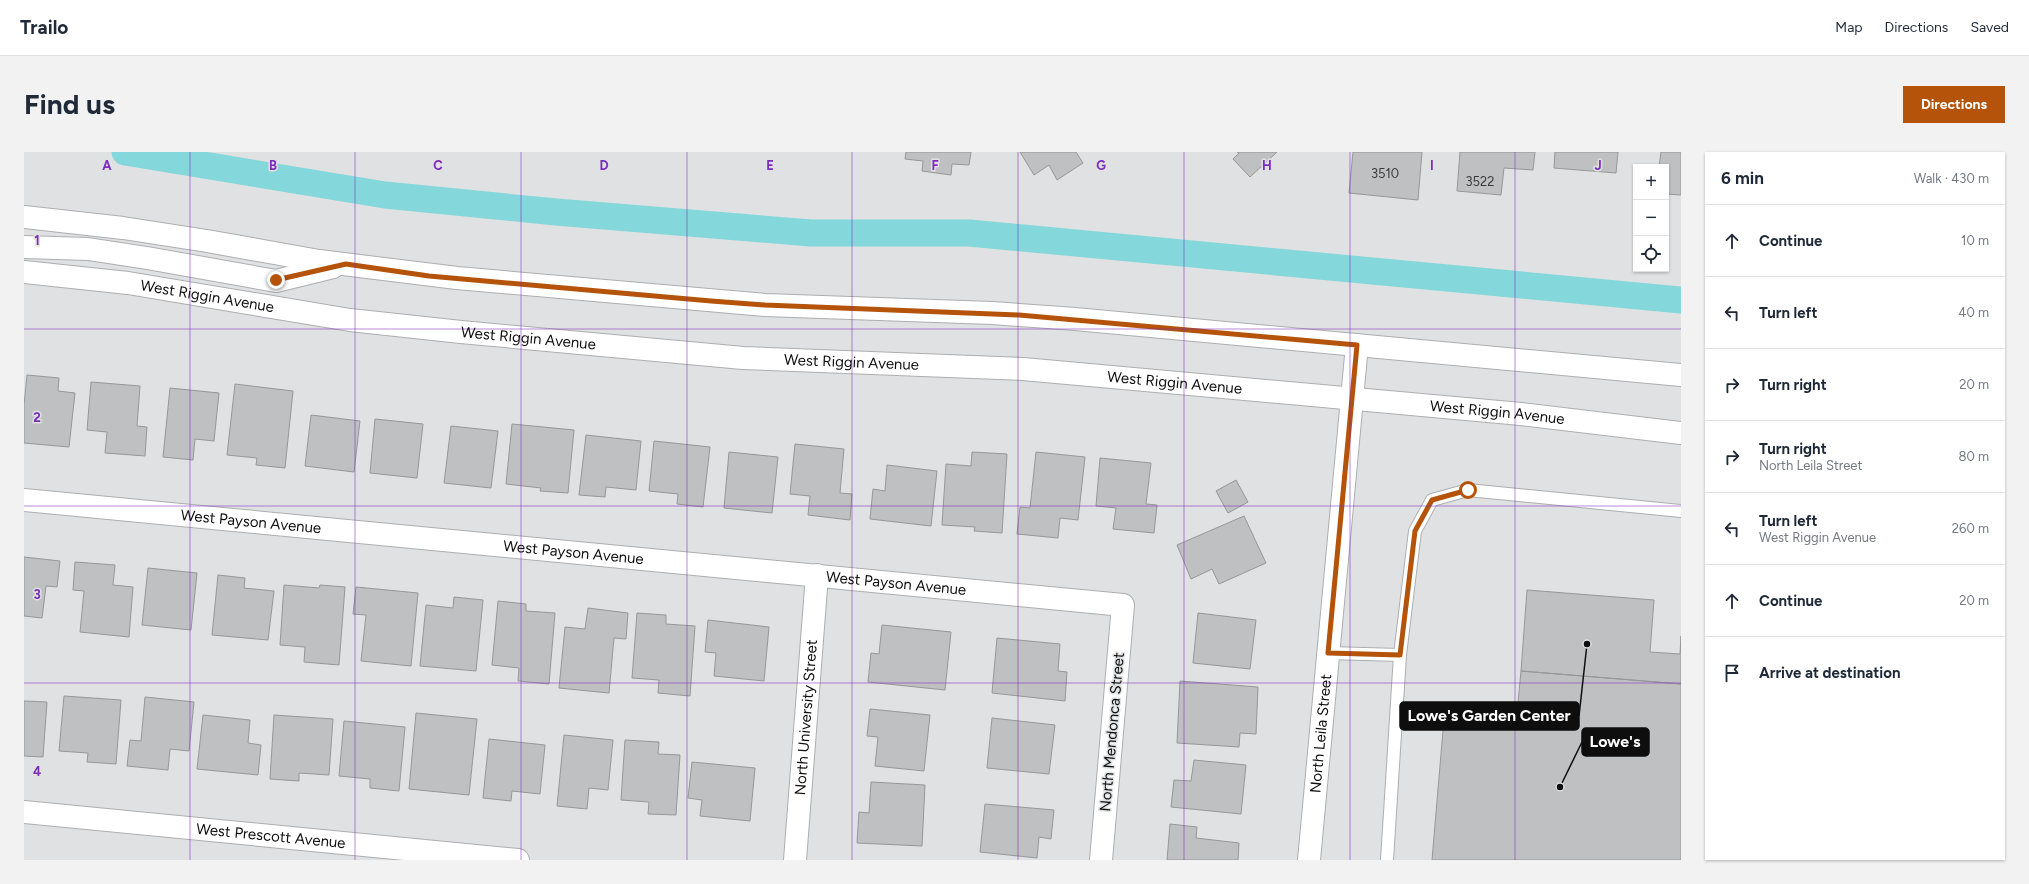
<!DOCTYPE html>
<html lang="en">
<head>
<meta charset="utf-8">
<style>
	:root { --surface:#fff; --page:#f2f2f3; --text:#1f2937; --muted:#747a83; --line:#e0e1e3; --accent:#b45309 }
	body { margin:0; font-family:Figtree,sans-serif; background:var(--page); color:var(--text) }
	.controls { position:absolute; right:12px; top:12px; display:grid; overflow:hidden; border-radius:0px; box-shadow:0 1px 3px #0004 }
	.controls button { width:36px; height:36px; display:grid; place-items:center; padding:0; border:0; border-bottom:1px solid var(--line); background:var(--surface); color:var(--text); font:20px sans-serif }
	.stop { position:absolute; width:12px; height:12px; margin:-9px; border:3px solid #b45309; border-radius:50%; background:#fff }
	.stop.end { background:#b45309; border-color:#fff; box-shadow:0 1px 4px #0008 }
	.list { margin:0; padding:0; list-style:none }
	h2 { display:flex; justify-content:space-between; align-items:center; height:52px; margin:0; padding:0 16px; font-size:17px }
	h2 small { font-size:13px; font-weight:400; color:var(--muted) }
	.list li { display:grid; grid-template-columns:26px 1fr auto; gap:12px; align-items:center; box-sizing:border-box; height:72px; padding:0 16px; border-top:1px solid var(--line) }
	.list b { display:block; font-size:15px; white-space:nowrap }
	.list p { margin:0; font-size:13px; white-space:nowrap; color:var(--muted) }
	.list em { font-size:13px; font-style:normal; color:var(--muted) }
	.icon { flex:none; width:22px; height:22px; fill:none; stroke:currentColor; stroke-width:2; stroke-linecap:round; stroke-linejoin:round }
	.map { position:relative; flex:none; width:1657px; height:708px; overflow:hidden; border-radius:0px }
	header { display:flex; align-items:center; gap:24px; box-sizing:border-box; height:56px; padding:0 20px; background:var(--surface); border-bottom:1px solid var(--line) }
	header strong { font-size:19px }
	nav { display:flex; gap:22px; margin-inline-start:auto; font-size:14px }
	.intro { display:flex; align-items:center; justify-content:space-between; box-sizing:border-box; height:96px; padding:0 24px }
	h1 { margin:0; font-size:28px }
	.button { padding:10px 18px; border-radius:0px; background:var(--accent); color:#fff; font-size:14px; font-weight:700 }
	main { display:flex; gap:24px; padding:0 24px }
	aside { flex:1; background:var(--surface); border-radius:0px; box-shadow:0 1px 3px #0004 }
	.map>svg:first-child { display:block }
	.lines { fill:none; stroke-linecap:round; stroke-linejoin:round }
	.canal { stroke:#84d7da; stroke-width:27 }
	.building { fill:#bfc0c1; stroke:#969798 }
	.service-casing { stroke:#adaeb0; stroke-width:14 }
	.minor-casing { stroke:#adaeb0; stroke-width:24 }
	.secondary-casing { stroke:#adaeb0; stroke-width:24 }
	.service { stroke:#fff; stroke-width:12 }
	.minor { stroke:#fff; stroke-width:22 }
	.secondary { stroke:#fff; stroke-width:22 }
	.route { stroke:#b45309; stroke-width:5 }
	.grid { fill:none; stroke:#7b2cbf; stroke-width:1; stroke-opacity:0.55 }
	.labels { text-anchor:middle; stroke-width:3; stroke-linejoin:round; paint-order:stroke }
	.number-label { font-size:13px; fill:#3a3a3c }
	.street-label { font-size:15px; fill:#0e0e0f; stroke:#e0e1e2 }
	.grid-label { font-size:13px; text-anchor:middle; font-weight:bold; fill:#7b2cbf; stroke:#e0e1e2; stroke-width:3; stroke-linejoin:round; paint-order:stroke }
	.leader { fill:none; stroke:#0e0e0f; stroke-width:1.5 }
	.callout-dot { fill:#0e0e0f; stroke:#e0e1e2; stroke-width:1.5 }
	.callout { fill:#0e0e0f; stroke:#0e0e0f; stroke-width:1.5 }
	.callout-label { font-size:16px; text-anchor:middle; font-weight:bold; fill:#fff }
</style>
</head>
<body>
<header>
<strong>Trailo</strong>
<nav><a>Map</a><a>Directions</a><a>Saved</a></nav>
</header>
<div class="intro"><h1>Find us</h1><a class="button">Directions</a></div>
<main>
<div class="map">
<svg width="1657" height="708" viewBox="0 0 1657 708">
	<rect width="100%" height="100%" fill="#e0e1e2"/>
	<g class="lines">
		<!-- canal -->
		<path class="canal" d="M101,0L361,43L532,60L787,81H945L1657,148"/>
	</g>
	<!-- building -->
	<path class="building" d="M882,0H947L945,13L928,12L927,23L898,19L899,9L881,7Z
		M996,0H1052L1059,11L1033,28L1025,13L1010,23Z
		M1213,0H1253L1226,25L1209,7L1215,1Z
		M1329,0H1398L1394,48L1325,41Z
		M1436,0H1511L1509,18L1480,16L1477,43L1433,39Z
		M1531,0H1594L1592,21L1530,16Z
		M1637,0H1657V43L1642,42V15H1635Z
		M3,223L35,226L34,239L51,241L45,295L0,291V253Z
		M67,230L116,234L113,274L123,275L121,304L81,301L83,280L63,278Z
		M211,232L269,239L261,316L232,313L233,306L203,303Z
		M146,236L195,241L190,289L171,287L169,308L139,305Z
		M287,263L336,269L330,320L281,314Z
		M351,267L399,272L393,326L346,321Z
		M488,272L550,278L544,341L516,339L517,336L482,332Z
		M427,274L474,279L467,336L420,331Z
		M562,283L617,289L612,338L582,335L581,345L555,343Z
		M630,289L686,295L679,355L653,352L654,342L625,339Z
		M771,292L820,297L816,341L828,342L826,368L784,363L786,344L766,342Z
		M705,300L754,305L748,361L700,356Z
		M948,300L983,302L978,381L950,379L951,375L918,373L922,312L947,314Z
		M1012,300L1061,305L1054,368L1036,366L1034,386L993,382L996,355L1006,356Z
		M1076,306L1127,311L1122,352L1133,353L1130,381L1089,377L1092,356L1072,354Z
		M863,313L913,319L907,374L846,367L849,337L861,339Z
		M1212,328L1224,350L1204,361L1192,339Z
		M1220,364L1242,411L1195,432L1188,417L1167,427L1153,393Z
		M0,405L36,409L33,435L22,434L18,466L0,464Z
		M51,410L91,413L89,433L109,435L105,485L56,480L60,439L49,438Z
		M124,416L173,421L167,478L118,473Z
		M194,423L221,426L220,436L250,439L244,488L188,483Z
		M260,433L295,436L296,433L321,435L315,513L280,510L281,495L256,493Z
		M332,435L394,441L387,514L337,509L342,463L329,462Z
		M1503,438L1630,448L1626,500L1656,502L1657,484V532L1497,519Z
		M430,445L459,448L452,519L396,514L402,453L429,456Z
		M474,449L502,452V459L531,461L525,532L494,529L495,516L468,513Z
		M564,456L604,461L602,487L590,486L585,541L535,536L541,475L561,477Z
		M613,461L642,463V472L671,474L666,544L634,541L635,528L608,526Z
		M1174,461L1232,468L1226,517L1169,511Z
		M684,468L745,475L740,529L690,524L692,501L681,500Z
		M858,473L927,480L921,538L844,530L847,501L855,502Z
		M973,486L1036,492L1034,519L1043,520L1041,549L968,541Z
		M1497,519L1657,532V708H1408L1421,555L1493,561Z
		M1156,529L1234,535L1232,582L1216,581L1215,595L1153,591Z
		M40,544L97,548L92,612L63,610L64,601L35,599Z
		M121,545L170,550L165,599L146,597L144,618L103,614L106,588L117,589Z
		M0,549L23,550L19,605L0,604Z
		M846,557L906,563L900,619L851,614L854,585L843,584Z
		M392,561L453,567L445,643L385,637Z
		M179,563L226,568L224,591L237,593L234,623L173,617Z
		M250,563L309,567L305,623L275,621V629L246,627Z
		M968,566L1031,573L1025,622L963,616Z
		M320,569L381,575L375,639L346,636V627L315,624Z
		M540,583L589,588L584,638L565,636L563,657L533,654Z
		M465,587L521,593L516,642L488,639L487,649L459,646Z
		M601,588L635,590L634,602L656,603L652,663L624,662L625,650L597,648Z
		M1170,608L1222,613L1217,662L1147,655L1150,628L1167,629Z
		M668,610L731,616L726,669L676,664L678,648L664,646Z
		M847,630L901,633L898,694L833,691L835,660L845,661Z
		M961,652L1030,658L1027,687L1015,685L1013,706L956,700Z
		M1146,672L1173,675L1172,686L1215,691L1214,708H1143Z"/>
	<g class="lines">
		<!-- service casing -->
		<g class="service-casing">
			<path id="service" d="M1304,501L1376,503
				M1363,708L1376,503L1391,379L1408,348L1444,338L1657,359"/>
		</g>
		<!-- minor casing -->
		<g class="minor-casing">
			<g id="minor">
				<path id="s1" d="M0,348L1099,453L1077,708"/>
				<path id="s2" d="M0,660L494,708"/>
				<path id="s3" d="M771,708L793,423"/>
				<path id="s4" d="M1285,708L1333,193"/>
			</g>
		</g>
		<!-- secondary casing -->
		<g class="secondary-casing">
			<g id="secondary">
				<path d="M0,65L99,76L183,89L295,109L433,126L741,153L968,161L1051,167L1657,223"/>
				<path d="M0,95L64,97L123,106L252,129L309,115"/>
				<path id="s5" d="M0,120L104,131L326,168L437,180L719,206L999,217L1497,262L1657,281"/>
			</g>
		</g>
		<!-- service -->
		<use href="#service" class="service"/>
		<!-- minor -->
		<use href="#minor" class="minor"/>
		<!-- secondary -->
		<use href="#secondary" class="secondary"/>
	</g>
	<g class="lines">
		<!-- route -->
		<path class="route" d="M252,128L322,112L405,124L687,149L741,153L995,163L1333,193L1304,501L1376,503L1391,379L1408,348L1444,338"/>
	</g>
	<!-- grid -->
	<path class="grid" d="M166,0V708M331,0V708M497,0V708M663,0V708M828,0V708M994,0V708M1160,0V708M1326,0V708M1491,0V708M0,177H1657M0,354H1657M0,531H1657"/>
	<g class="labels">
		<!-- number labels -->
		<g class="number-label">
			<text x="1361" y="26">3510</text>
			<text x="1456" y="34">3522</text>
		</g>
		<!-- street labels -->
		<g class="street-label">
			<text dy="5" stroke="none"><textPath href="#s5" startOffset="185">West Riggin Avenue</textPath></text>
			<text dy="5" stroke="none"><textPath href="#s5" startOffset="509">West Riggin Avenue</textPath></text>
			<text dy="5" stroke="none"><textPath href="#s5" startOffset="833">West Riggin Avenue</textPath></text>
			<text dy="5" stroke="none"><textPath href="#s5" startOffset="1157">West Riggin Avenue</textPath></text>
			<text dy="5" stroke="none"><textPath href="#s5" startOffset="1481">West Riggin Avenue</textPath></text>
			<text dy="5" stroke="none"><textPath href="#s1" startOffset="228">West Payson Avenue</textPath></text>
			<text dy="5" stroke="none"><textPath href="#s1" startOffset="552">West Payson Avenue</textPath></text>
			<text dy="5" stroke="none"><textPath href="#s1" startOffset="876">West Payson Avenue</textPath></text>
			<text dy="5" stroke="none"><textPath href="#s3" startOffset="143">North University Street</textPath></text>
			<text transform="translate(1088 580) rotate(-85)" y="5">North Mendonca Street</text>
			<text dy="5" stroke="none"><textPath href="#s4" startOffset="127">North Leila Street</textPath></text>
			<text dy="5" stroke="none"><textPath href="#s2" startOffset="248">West Prescott Avenue</textPath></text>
		</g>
	</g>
	<g class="grid-label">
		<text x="83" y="18">A</text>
		<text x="249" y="18">B</text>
		<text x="414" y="18">C</text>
		<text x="580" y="18">D</text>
		<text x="746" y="18">E</text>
		<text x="911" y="18">F</text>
		<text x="1077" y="18">G</text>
		<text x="1243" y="18">H</text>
		<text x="1408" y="18">I</text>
		<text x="1574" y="18">J</text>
		<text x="13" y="93">1</text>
		<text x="13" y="270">2</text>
		<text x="13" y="447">3</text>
		<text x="13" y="624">4</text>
	</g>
	<!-- callouts -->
	<path class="leader" d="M1563 492L1555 564M1536 635L1558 590"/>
	<g class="callout-dot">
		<circle cx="1563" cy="492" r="4"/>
		<circle cx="1536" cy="635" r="4"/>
	</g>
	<g class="callout">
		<rect x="1376" y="550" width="179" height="28" rx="4"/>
		<rect x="1558" y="576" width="67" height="28" rx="4"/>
	</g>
	<g class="callout-label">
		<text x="1465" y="569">Lowe's Garden Center</text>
		<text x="1591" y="595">Lowe's</text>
	</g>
</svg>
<div class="controls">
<button>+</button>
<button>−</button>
<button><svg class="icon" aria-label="locate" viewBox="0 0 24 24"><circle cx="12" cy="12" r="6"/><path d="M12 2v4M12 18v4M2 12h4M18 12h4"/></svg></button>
</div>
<div class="stop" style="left:1444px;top:338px"></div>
<div class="stop end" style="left:252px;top:128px"></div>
</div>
<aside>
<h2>6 min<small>Walk · 430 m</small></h2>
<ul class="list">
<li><svg class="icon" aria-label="ahead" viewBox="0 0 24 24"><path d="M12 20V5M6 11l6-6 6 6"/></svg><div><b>Continue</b></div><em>10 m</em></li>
<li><svg class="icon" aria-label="left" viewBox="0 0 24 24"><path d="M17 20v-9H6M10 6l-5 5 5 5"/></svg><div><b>Turn left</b></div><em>40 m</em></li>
<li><svg class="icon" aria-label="right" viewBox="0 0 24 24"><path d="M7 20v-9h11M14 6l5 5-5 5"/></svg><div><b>Turn right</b></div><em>20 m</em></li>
<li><svg class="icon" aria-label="right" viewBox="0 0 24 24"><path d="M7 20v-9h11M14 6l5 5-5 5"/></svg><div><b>Turn right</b><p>North Leila Street</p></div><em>80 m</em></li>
<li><svg class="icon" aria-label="left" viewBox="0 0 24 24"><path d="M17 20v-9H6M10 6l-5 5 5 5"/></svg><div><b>Turn left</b><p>West Riggin Avenue</p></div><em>260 m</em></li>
<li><svg class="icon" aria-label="ahead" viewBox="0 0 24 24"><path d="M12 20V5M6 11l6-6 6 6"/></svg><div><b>Continue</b></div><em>20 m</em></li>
<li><svg class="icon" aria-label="arrive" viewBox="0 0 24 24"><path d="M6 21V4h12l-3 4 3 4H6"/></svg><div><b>Arrive at destination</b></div></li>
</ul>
</aside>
</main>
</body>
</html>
